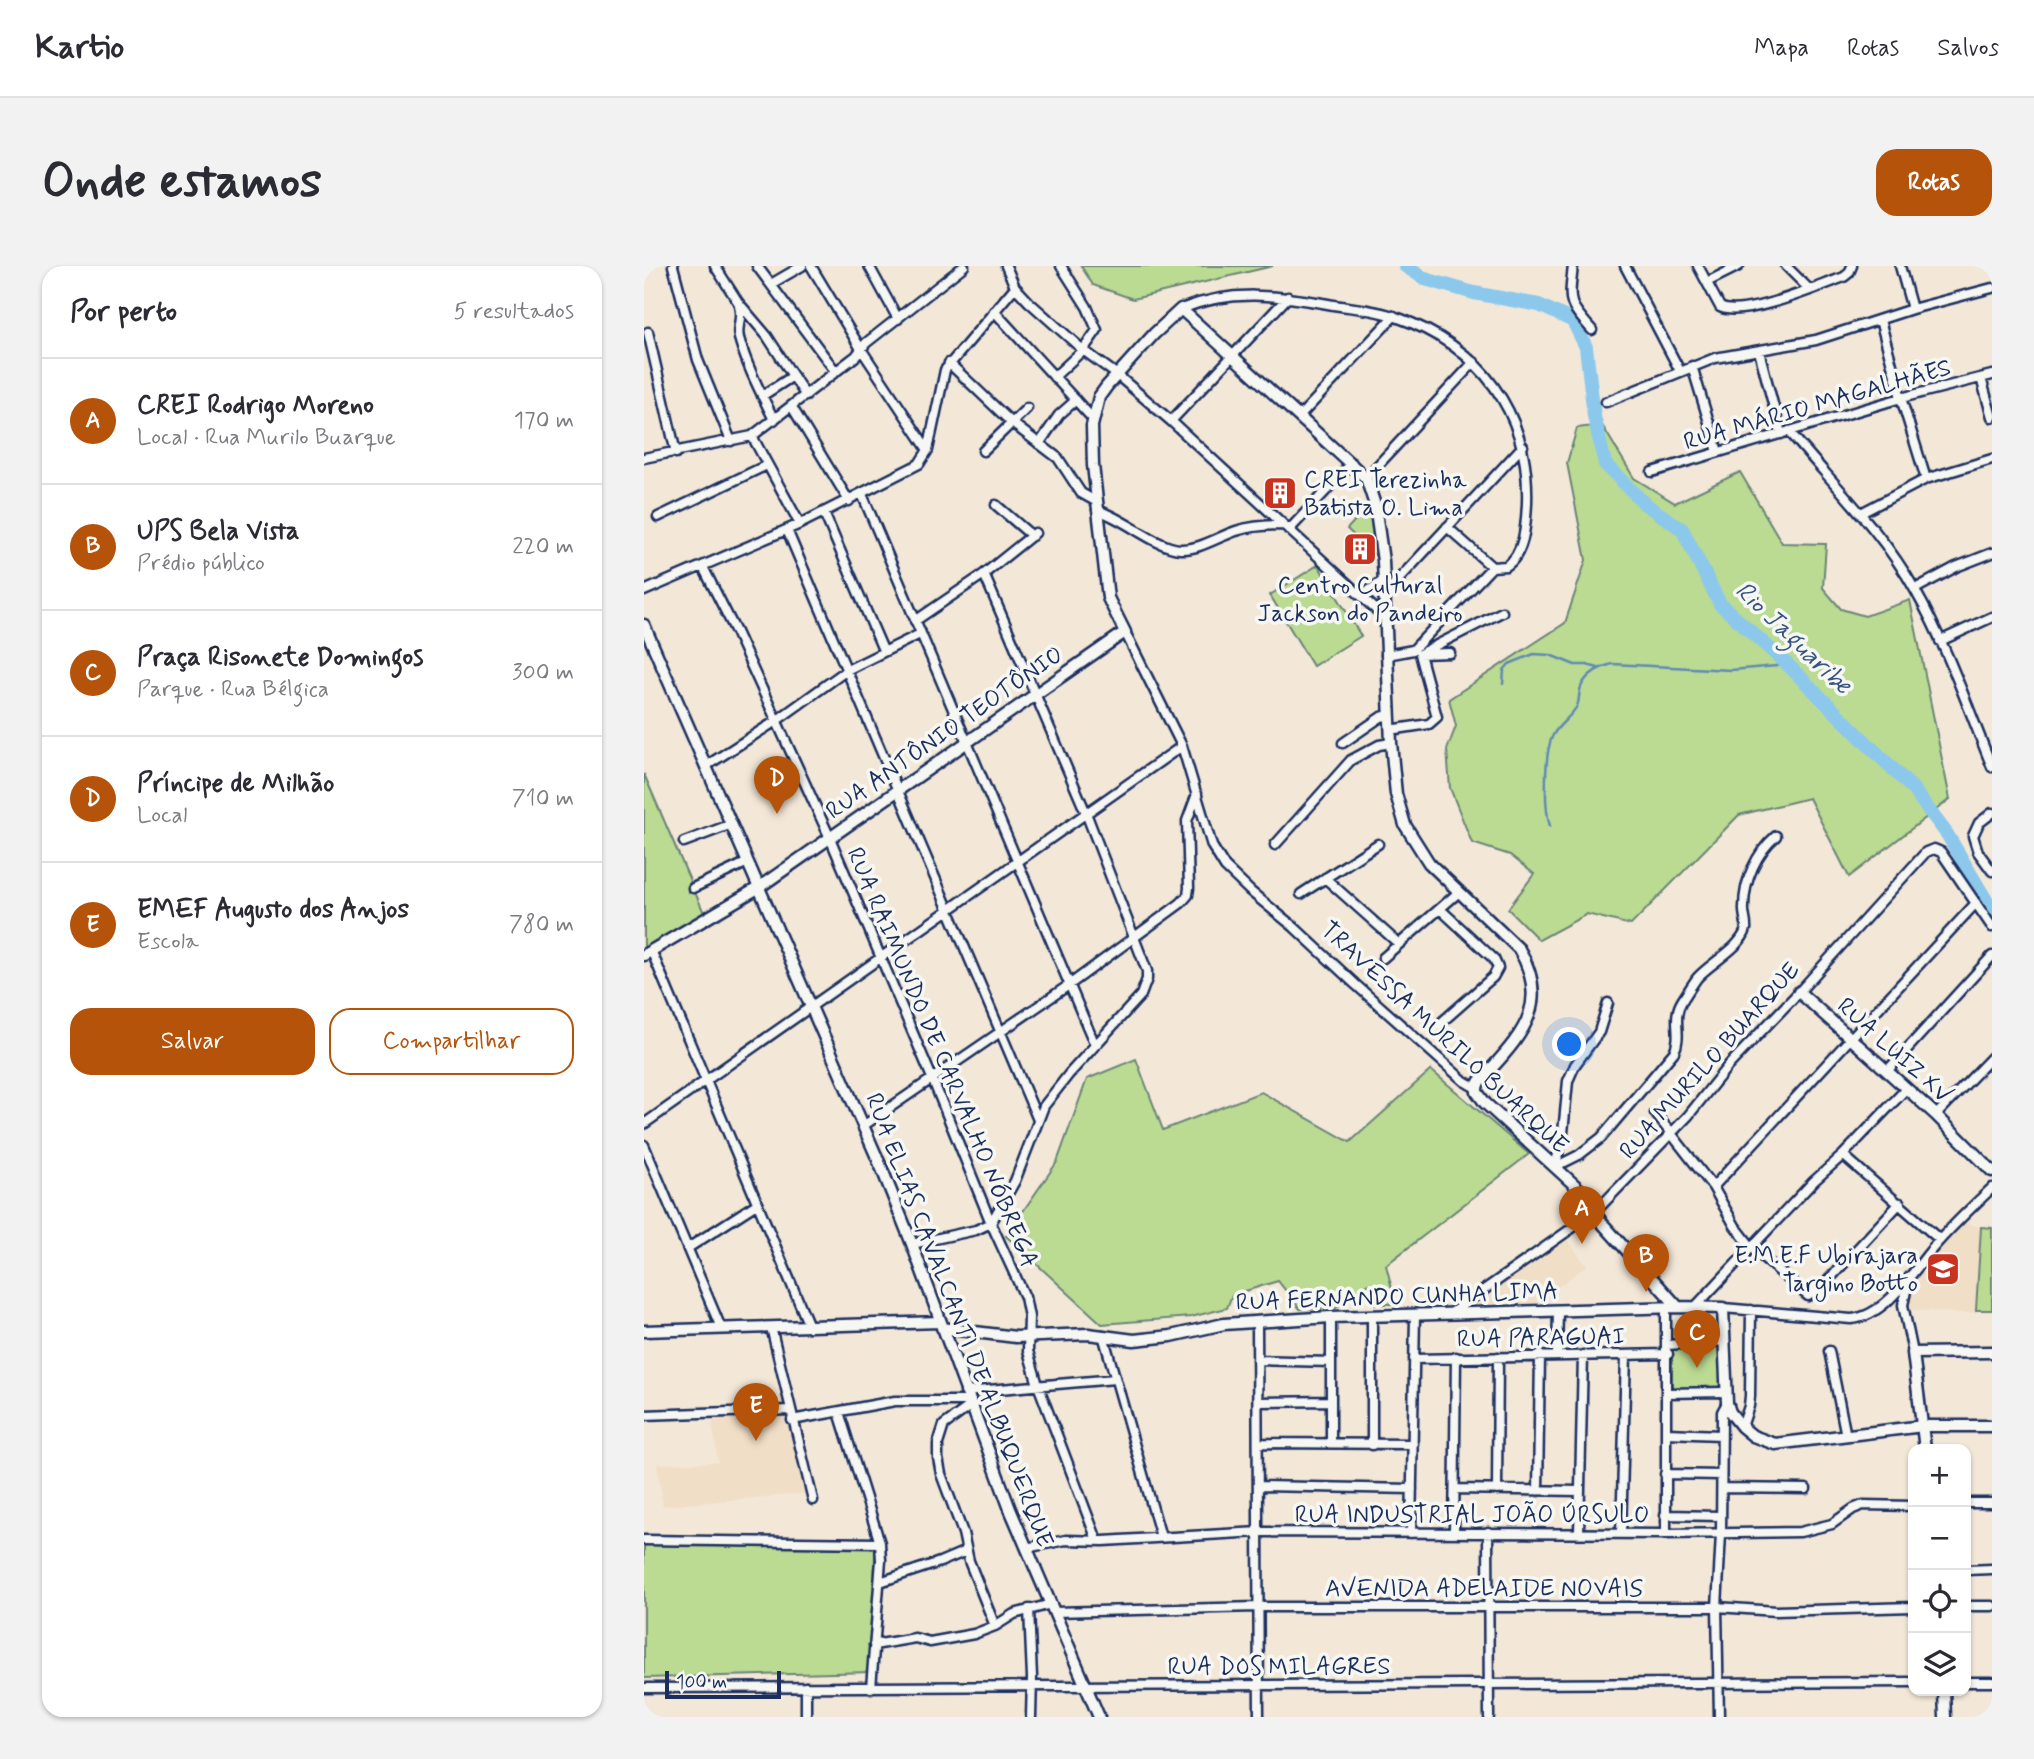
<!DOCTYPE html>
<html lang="pt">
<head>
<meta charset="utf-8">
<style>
	:root { --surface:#fff; --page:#f2f2f3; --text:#2b2b33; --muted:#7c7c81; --line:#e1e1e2; --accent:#b45309 }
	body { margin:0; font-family:Mynerve,sans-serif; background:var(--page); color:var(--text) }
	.controls { position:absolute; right:21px; bottom:21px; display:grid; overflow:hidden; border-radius:14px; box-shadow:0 2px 5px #0004 }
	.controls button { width:63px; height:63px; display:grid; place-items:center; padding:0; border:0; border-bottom:2px solid var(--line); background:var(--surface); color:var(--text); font:35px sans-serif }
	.scale { position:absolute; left:21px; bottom:18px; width:116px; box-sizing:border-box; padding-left:7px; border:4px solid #1b2f5e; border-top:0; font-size:19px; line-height:24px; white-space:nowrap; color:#1b2f5e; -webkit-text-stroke:5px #f6f6f2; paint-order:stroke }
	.you { position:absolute; left:926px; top:779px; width:24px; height:24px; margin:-18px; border:5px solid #fff; border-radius:50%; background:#1a73e8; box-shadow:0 0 0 10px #1a73e833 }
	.badge { display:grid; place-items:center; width:46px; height:46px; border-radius:50%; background:var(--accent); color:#fff; font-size:23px; font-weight:700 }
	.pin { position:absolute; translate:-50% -58px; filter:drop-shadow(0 2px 4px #0008) }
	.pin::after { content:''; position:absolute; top:37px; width:24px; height:21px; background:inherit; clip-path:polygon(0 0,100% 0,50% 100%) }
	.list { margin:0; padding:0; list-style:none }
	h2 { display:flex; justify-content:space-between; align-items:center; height:91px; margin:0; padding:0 28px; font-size:30px }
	h2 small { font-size:23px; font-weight:400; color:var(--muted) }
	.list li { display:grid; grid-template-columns:46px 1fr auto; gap:21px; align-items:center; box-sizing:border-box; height:126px; padding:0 28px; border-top:2px solid var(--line) }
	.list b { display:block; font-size:26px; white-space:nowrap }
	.list p { margin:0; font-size:23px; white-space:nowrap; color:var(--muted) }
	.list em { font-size:23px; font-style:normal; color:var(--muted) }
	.actions { display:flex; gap:14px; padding:21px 28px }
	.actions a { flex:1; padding:16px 0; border:2px solid var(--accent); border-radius:21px; text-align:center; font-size:24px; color:var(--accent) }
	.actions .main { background:var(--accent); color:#fff }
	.icon { flex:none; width:38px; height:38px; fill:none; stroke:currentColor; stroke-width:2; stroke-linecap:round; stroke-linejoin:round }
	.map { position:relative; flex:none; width:1348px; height:1451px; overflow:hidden; border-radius:21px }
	header { display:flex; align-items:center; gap:42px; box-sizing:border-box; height:98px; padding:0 35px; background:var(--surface); border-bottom:2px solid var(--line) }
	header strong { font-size:33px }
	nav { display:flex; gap:38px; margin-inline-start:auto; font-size:24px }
	.intro { display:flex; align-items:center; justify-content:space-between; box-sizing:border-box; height:168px; padding:0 42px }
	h1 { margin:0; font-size:49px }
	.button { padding:18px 32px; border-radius:21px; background:var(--accent); color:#fff; font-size:24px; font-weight:700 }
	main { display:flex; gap:42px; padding:0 42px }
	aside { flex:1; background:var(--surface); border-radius:21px; box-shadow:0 2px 5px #0004 }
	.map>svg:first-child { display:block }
	.built { fill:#f1dec6 }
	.green { fill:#bbda92; stroke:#6b8478; stroke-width:2 }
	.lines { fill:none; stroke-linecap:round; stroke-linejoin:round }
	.stream { stroke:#5f8bb3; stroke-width:2.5 }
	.river { stroke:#8cc8ec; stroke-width:14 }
	.minor-casing { stroke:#1b2f5e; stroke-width:13 }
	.tertiary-casing { stroke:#1b2f5e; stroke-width:15 }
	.minor { stroke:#f6f6f2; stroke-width:8 }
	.tertiary { stroke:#f6f6f2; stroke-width:10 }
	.labels { text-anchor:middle; stroke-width:7; stroke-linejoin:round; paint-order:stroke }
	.street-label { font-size:24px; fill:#1b2f5e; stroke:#f6f6f2 }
	.poi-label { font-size:24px; fill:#1b2f5e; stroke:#f6f6f2; text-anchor:start }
	.water-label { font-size:26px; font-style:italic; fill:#375582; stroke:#f6f6f2 }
</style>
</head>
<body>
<header>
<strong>Kartio</strong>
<nav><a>Mapa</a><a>Rotas</a><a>Salvos</a></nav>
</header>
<div class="intro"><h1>Onde estamos</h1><a class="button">Rotas</a></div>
<main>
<aside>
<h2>Por perto<small>5 resultados</small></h2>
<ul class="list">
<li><span class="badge">A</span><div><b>CREI Rodrigo Moreno</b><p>Local · Rua Murilo Buarque</p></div><em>170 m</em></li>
<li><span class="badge">B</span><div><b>UPS Bela Vista</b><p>Prédio público</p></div><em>220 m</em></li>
<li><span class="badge">C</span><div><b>Praça Risonete Domingos</b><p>Parque · Rua Bélgica</p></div><em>300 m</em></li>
<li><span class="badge">D</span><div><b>Príncipe de Milhão</b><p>Local</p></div><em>710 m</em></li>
<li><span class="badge">E</span><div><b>EMEF Augusto dos Anjos</b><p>Escola</p></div><em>780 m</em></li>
</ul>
<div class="actions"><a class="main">Salvar</a><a>Compartilhar</a></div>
</aside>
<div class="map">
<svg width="1348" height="1451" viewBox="0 0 1348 1451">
	<rect width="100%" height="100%" fill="#f3e8d8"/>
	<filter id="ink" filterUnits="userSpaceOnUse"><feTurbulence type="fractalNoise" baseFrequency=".0143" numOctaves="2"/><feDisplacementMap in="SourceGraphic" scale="14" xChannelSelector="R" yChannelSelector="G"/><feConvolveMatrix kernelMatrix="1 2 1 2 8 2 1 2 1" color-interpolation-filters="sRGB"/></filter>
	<g filter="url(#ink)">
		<!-- built -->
		<path class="built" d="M1314,955L1337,961L1332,1047H1306L1260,1043V1021Z
			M923,973L943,1000L889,1039L834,1040L833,1034Z
			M146,1144L167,1227L19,1240L13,1198L74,1196L67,1147Z"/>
		<!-- green -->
		<path class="green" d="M437,0H629L489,33L449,19Z
			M958,159L990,212L1031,237L1096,206L1138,277L1182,278L1179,322L1197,343L1221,350L1266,334L1306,533L1205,611L1165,532L1095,549L987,659L943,648L895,674L864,643L890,608L866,589L828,577L806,522L803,484L812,460L805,433L921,357L942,294L923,197L933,162Z
			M728,236L737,295L703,263Z
			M674,299L717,370L669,400L626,329Z
			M0,508L60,647L0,687Z
			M492,793L519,864L617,826L706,876L787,804L885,888L742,999L752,1038H731L724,1018L692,1042L656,1043L634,1015L588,1029L583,1042L547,1051L458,1058L362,970L413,896L443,813Z
			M1337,961L1348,962V1044H1332Z
			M1077,1080V1122H1028V1081Z
			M0,1275L231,1281L229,1406L0,1412Z"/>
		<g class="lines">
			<!-- stream -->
			<path class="stream" d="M859,418L860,404L865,398L890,388L906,389L931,399H943L954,402
				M906,560C900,542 900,486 909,469C915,458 927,451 933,440C936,434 934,425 938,419C944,407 957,401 968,398L1087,404L1144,399"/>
			<!-- river -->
			<path class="river" d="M761,0L781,13L830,27L895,39L929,55L942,81L950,150L961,198L1001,238L1038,263L1076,338L1144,399L1268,522L1303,568L1348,644"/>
			<!-- minor casing -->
			<g class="minor-casing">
				<path id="minor" d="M29,0L54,94L87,175
					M71,0L94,36L123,70L162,130
					M113,0L192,106
					M167,0L217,83L284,184
					M225,0L254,53
					M362,0L371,21L385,36L439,84L472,108L527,155L741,352
					M929,0C925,37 923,36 948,64
					M981,0L1036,105
					M1054,0L1076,41C1098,53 1176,20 1200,11L1205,7L1208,0
					M1142,0L1165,23
					M1256,0L1268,43
					M1063,16L1095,0
					M127,18L158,0
					M95,39C99,54 92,60 95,72C103,101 117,127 130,154
					M537,43C588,23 631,29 684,38C706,42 731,43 752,51C836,80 886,146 883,237C882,257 881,288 862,300L848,301L769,384L742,389
					M350,45L449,153
					M1236,54L1257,132L1282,213
					M4,66L32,187
					M1115,85L1137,168
					M305,97L368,157L414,192L437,227L453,236
					M1048,100L1074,186
					M410,111L439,84L453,64L443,41L417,0
					M1337,112L1348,151
					M118,130L149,110
					M962,136L1071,92L1172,74L1268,43L1348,22
					M148,141L205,235
					M655,151L750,50
					M527,155L644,31
					M1145,165C1188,217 1238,265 1271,324C1303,380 1324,442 1348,501
					M108,170L156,258
					M395,178L415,149L432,134
					M339,185L383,142
					M0,192L108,170L212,90L222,77L320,0
					M1008,206L1257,132L1348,109
					M722,212L830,96
					M218,228L451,779
					M352,239L388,270
					M453,244C480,252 511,281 536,283C555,284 574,271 592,265C607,260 624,259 640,259
					M180,247L239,384
					M1217,247L1282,213L1348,193
					M14,251L123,199
					M803,261L848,301
					M143,264L394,854
					M645,264L708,197
					M59,301L92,366L186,572L288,812L347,957L381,1031L385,1051L384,1085L394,1119L453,1274
					M1271,323L1312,301L1348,287
					M0,325L156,258L275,198L284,184L301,104L371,21
					M741,328L879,180
					M717,330L740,314
					M271,355L340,308L391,267
					M481,366L538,480L568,580L581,601L606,625L650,661L711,718L820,815L832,822
					M1296,375L1348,351
					M779,386L858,346
					M746,464L785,458L793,451L776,388L806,387
					M699,477L737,451L746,449
					M62,500L132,455L203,404L276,368
					M1348,547L1335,557L1329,570L1334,586L1348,605
					M40,576L88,558
					M631,579L707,494L735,479L747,477
					M681,612L755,678
					M49,622L104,596
					M657,628L734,578
					M7,684L165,1060
					M739,692L815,626
					M790,763L849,711L854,702L850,693L796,643
					M1243,805L1348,690
					M1011,847L1069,921L1091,960L1108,982L1164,1030L1176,1023L1256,937
					M1292,849L1348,791
					M0,858L538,480
					M219,860L425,719L537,637L544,629L545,622L543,555L553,528
					M0,879L77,1062
					M1199,889L1296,974
					M911,901L935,889L957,872L1030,786C1039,768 1027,753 1038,735C1043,727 1048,719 1053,712C1066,697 1097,682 1102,663C1103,656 1099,648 1100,641C1100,615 1112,587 1132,570
					M911,901L919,867L924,815L931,799L955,766L964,737
					M1069,921L1332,637
					M268,978L332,964L347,957L371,915L400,840L425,808L497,729L503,713V705L442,547L340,308
					M44,982L114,937
					M1264,1016L1259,1039L1269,1087
					M1052,1040L1170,915L1199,889L1262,823
					M1079,1042L1207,1053C1243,1051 1272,1000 1294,976C1311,957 1330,939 1348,922
					M807,1047L951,946L1044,850L1084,800L1155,726L1282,586L1290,583L1297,586L1348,661
					M728,1050V1179
					M613,1056L615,1451
					M127,1061L169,1234
					M459,1069L517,1271
					M1023,1079L1080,1075
					M1185,1085L1202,1170
					M913,1089L914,1045
					M770,1093L1024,1088
					M613,1094L687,1096
					M321,1126L471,1113
					M1022,1127L1081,1126
					M614,1136L687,1135
					M326,1140L300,1159L294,1178V1192L297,1208L319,1267L325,1295L351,1360
					M195,1146L236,1277L237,1294L227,1422
					M0,1149L146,1144
					M148,1154L251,1135H324
					M1098,1161L1105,1140L1106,1130L1107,1044
					M1022,1167L1077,1169
					M614,1177L769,1178
					M687,1177V1051
					M1021,1208L1077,1209
					M614,1220L768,1223
					M1078,1222L1162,1223
					M811,1223L936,1225
					M853,1224L854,1091
					M894,1225L896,1089
					M1322,1237H1348
					M1021,1249L1076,1250
					M844,1266L845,1451
					M767,1267L771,1049
					M810,1267L812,1091
					M935,1267L939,1089
					M977,1268L982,1089
					M1022,1268V1041
					M0,1274L236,1277
					M382,1282L422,1274L459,1275L615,1266L1022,1268L1156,1266L1188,1258L1209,1243L1219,1239L1269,1240
					M1322,1304L1348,1303
					M236,1316L296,1296L322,1285
					M1322,1340H1348
					M385,1343L388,1411L387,1451
					M410,1346L614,1341H1073L1132,1345L1269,1341
					M230,1379L271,1372L286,1376L330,1368L351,1360L370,1348L407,1338
					M1322,1416H1348
					M0,1422L1269,1416
					M162,1451V1421
					M1075,1451L1073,1341L1077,1268L1078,1146L1083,1137"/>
			</g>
			<!-- tertiary casing -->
			<g class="tertiary-casing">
				<path id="tertiary" d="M0,359L238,903L268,978L366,1243L455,1451
					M0,689L114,622L481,366L464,332L449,199L448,160L455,131L463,120L510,68L537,43L722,212L731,239L739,295L747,477L752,528L761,559L785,597L875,683C905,735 882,765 846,804C839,811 832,816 833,826L841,837L935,923L958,957L1034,1041
					M1155,726L1292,849L1348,905
					M298,1062L372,1071L444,1068L490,1074L527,1070L580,1058L687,1051L1034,1041L1079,1042L1083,1137L1086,1146L1098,1161L1109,1170L1131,1178L1279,1160H1348
					M0,1065L296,1056
					M1281,1183L1269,1087L1348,1086
					M1300,1425L1301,1451"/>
			</g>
			<!-- minor -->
			<use href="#minor" class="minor"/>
			<!-- tertiary -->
			<use href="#tertiary" class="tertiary"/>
		</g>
	</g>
	<!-- icons -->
	<defs>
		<g id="building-square" transform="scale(1.75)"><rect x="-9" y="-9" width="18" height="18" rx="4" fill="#c8321e" stroke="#f6f6f2"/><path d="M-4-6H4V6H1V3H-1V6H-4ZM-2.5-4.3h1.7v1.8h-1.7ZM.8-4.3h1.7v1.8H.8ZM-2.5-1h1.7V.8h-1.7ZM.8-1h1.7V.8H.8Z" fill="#fff"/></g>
		<g id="school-square" transform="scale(1.75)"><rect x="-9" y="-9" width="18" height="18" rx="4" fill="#c8321e" stroke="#f6f6f2"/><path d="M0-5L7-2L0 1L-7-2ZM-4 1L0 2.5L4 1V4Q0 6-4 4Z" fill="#fff"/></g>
	</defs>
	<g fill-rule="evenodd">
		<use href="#building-square" x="636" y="227"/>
		<use href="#building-square" x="716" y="283"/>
		<use href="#school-square" x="1299" y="1003"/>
	</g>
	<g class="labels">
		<!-- street labels -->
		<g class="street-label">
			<text transform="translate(1173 138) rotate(-16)" y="8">RUA MÁRIO MAGALHÃES</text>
			<text transform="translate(300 466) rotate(-35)" y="8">RUA ANTÔNIO TEOTÔNIO</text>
			<text transform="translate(801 771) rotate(43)" y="8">TRAVESSA MURILO BUARQUE</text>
			<text transform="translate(1251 784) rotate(42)" y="8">RUA LUIZ XV</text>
			<text transform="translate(299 791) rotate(67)" y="8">RUA RAIMUNDO DE CARVALHO NÓBREGA</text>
			<text transform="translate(1065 794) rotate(-48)" y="8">RUA MURILO BUARQUE</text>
			<text transform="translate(753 1030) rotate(-2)" y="8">RUA FERNANDO CUNHA LIMA</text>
			<text transform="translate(316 1054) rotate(69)" y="8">RUA ELIAS CAVALCANTI DE ALBUQUERQUE</text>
			<text transform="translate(897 1071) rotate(-1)" y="8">RUA PARAGUAI</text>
			<text x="828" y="1256">RUA INDUSTRIAL JOÃO ÚRSULO</text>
			<text x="840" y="1330">AVENIDA ADELAIDE NOVAIS</text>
			<text x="635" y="1408">RUA DOS MILAGRES</text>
		</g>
		<!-- poi labels -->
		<g class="poi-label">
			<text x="660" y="221">CREI Terezinha<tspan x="660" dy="28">Batista O. Lima</tspan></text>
			<text x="716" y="327" text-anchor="middle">Centro Cultural<tspan x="716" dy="28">Jackson do Pandeiro</tspan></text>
			<text x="1274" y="997" text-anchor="end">E.M.E.F Ubirajara<tspan x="1274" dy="28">Targino Botto</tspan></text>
		</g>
		<!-- water labels -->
		<g class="water-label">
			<text transform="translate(1150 371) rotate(44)" y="9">Rio Jaguaribe</text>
		</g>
	</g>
</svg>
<div class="controls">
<button>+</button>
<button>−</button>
<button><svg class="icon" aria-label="locate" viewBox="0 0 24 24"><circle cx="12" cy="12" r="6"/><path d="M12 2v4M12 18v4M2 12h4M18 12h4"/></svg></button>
<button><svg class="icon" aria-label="layers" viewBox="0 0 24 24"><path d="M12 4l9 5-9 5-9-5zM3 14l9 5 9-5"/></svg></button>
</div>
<div class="scale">100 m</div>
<div class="you"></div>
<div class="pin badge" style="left:938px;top:978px">A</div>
<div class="pin badge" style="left:1002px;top:1026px">B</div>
<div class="pin badge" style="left:1053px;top:1102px">C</div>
<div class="pin badge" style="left:133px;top:548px">D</div>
<div class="pin badge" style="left:112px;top:1175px">E</div>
</div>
</main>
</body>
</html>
